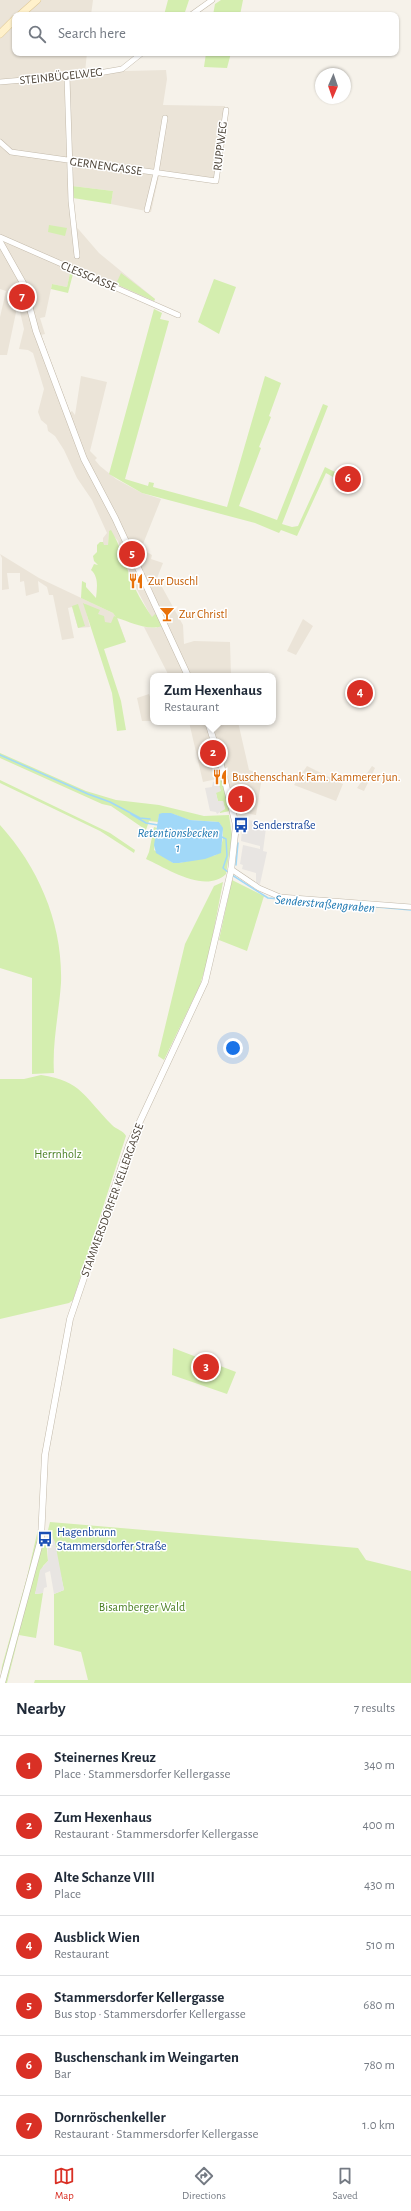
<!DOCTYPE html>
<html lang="en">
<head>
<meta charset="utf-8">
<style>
	:root { --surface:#fff; --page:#f6f6f7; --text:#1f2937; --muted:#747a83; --line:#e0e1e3; --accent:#d93025 }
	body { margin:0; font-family:"Alegreya Sans",sans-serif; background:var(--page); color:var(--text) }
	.compass { position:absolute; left:315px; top:68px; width:36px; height:36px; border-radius:50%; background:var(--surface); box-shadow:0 1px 3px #0004; rotate:182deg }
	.you { position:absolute; left:233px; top:1048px; width:14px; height:14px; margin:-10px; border:3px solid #fff; border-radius:50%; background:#1a73e8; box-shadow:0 0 0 6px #1a73e833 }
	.badge { display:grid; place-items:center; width:26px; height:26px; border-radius:50%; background:var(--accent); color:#fff; font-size:13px; font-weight:700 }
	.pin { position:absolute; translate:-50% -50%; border:2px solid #fff; box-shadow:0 1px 4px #0006 }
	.popup { position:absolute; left:150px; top:673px; width:126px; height:52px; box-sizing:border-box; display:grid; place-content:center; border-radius:8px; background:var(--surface); filter:drop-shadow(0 1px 3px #0005); font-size:13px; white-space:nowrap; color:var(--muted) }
	.popup b { font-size:15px; color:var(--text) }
	.popup::after { content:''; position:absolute; left:50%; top:100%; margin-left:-8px; border:8px solid transparent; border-top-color:var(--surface) }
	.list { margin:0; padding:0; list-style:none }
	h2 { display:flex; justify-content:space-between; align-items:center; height:52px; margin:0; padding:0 16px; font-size:17px }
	h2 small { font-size:13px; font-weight:400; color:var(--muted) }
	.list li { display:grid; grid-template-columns:26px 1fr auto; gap:12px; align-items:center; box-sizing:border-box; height:60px; padding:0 16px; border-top:1px solid var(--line) }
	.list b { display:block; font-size:15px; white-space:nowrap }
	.list p { margin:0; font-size:13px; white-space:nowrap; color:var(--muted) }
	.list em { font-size:13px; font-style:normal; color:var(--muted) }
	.icon { flex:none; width:22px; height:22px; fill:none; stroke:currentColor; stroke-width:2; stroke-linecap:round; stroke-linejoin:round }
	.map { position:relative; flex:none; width:411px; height:1683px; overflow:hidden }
	.search { position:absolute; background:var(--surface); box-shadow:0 1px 3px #0004; left:12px; right:12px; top:12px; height:44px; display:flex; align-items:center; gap:10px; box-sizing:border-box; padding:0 14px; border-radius:8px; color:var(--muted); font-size:15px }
	.sheet { height:472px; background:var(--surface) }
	nav { display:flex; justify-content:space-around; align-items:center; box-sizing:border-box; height:56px; border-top:1px solid var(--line); background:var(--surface); font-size:11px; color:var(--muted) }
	nav a { display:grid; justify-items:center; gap:2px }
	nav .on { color:var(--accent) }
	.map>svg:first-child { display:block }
	.residential { fill:#ebe4d8 }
	.green { fill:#d4eeaf }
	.parking { fill:#e8e5e2 }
	.water { fill:#a1d8f8 }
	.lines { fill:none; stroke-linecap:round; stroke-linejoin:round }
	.stream { stroke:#a1d8f8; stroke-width:1.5 }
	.minor-casing { stroke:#c3baab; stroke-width:6 }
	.tertiary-casing { stroke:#c3baab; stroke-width:7 }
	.secondary-casing { stroke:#dec898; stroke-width:8 }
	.minor { stroke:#fff; stroke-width:5 }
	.tertiary { stroke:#fff; stroke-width:6 }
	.secondary { stroke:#fff1cb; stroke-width:7 }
	.labels { text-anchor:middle; stroke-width:3; stroke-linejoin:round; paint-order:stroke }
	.street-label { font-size:12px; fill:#4c4337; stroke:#fff }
	.food-label { font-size:12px; fill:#c56008; stroke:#fff; text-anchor:start }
	.transit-label { font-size:12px; fill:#164399; stroke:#fff; text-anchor:start }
	.park-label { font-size:12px; fill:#487f21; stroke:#fff }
	.water-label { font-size:13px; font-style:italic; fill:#217ab3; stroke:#fff }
</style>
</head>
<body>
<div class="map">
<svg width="411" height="1683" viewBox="0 0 411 1683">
	<rect width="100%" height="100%" fill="#f6f2ea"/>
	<!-- residential -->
	<path class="residential" d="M0,0H93L91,15H15V53H87L85,72L166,70L167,79L163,105L225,106V114L222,116L215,179L160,171L151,212L111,204L113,191L72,186L74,224L99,253L155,299L154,301L79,269L70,273L67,287L52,284L45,317L40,318L45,334L41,335L70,412L72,411L75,415L81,376L107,382L90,451L97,458L95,460L100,466L116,479L142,493L161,499L141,549L152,555L151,559L163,563L157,578L183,625L184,644L194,641L230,642L231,676H169L144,627L157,628L133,582L118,541L109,531L108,546L103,545V538L107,533L92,500L77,478L64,450L55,436L48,431L47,425L41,420L38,412L44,389L33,353L28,350L19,349L24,329L18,303L7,355H0V317L6,291L0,289Z
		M0,554L39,578L113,613L117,617L126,642L84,603L90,627L78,628L72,607L68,608L74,638L62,640L53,595H49L47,587L38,581L39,592L26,596L24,581L20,582V573H7L9,589L2,590V558Z
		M303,619L313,626L296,655L287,651Z
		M149,694L153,706V721H142L137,698Z
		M189,722H238L249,770L255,772L254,782L261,783L256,815L230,811L221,778L203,782Z
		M307,766L343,784L336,801L294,785Z
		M372,766L375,768L364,791L357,788Z"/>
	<!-- green -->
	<path class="green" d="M168,0H189L184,15H164Z
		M221,0H243L240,15H213L215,4Z
		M206,53H231L227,68L204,67Z
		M72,186L113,191L111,204L73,198Z
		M49,225L67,228L65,236L48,232Z
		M70,273L73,274L68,293L51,289L52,284L67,287Z
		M121,273L155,299L154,301L116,284Z
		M214,279L236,287L219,334L198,322Z
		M154,309L162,313L160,319L169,321L125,479L148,486L149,482L154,483L153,487L227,507L265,376L281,383L269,416L271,417L259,447L261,448L239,506L277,520L323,404L328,406L282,524L292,527L298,526L325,467L343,476L340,481L326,473L297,536L281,530L279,533L255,523L142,493L109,474Z
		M111,530C120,545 124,560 130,576C135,590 143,604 152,617L155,614L159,617L162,626C147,631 131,622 117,618L126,642L104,649L121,701L126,730L117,731L112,693L83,603L100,610L98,614L104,616L105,622L111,623L114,616L116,617L113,613L81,598L82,581L86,583V587L96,598C97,588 99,577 91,570L94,564L98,565L94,561L93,556L97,552V545L100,542H103L104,545H108L109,531Z
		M78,604L85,626L78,628L72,606Z
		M0,753L86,791L116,800L159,805L204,816L229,815L232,836L226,874C205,894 168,869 146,859L149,852L154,827L157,828L154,850L173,863H179L216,855C223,845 226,833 219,822C210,821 199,821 190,820C180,818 169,809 159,815L158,822L149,821L146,830L111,806L102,804L0,758Z
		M218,778H221L230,811L220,813V810L225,809L223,801L218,802L216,793Z
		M0,780L110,833L135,850L134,853L100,831L0,783Z
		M0,825C39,868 63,924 61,983C59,1013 52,1043 54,1073L32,1074V978L0,968Z
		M232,880L264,896L247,951L219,940Z
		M223,882L209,955L200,985L164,1060L158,1056L185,944L214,886Z
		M41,1075C82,1081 85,1098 112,1125C117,1130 123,1130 126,1136L73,1300L69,1303L0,1319V1079H24Z
		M173,1348L236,1372L227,1394L172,1375Z
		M50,1522L358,1548L366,1560L411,1571V1683H34L35,1680H88L81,1652L54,1645V1594L64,1590L52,1536L47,1534Z
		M39,1525L40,1533L0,1683L2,1666L27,1577Z
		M46,1539L48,1561L43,1566L35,1594L43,1593L36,1638L19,1635L7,1683H4L43,1542Z"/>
	<!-- parking -->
	<path class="parking" d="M218,781L221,791L216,793L218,801H223L225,809L217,814L216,812L210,811L205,788L212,787L213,782Z
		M243,818L253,821V824L266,828L263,851L267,852L260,884L256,883V873L242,869L243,865L240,864L243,845L260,849V846L241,841Z
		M47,1534L52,1536L55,1542L64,1590L54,1594L50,1571L45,1573L47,1587L44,1588L43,1593L35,1594L40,1570L48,1561Z"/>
	<!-- water -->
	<path class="water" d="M162,813H171L190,820L219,822L223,828L221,853L205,859L179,863H173L156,853L154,845L159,814Z"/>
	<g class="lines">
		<!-- stream -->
		<path class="stream" d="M0,755L88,794L110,802L140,818L150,819
			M131,814L146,823L158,825
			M222,837L226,839L227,856L223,868L229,873
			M236,865L238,843
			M232,875L268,898L315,902
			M365,906L411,910"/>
		<!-- minor casing -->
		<g class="minor-casing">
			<path id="minor" d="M191,15L212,0
				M67,77L71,201L77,256
				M0,82L93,74L122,69L142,53
				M0,142L11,152L216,181L226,110
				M147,210L156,173L165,118
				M0,237L178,315
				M231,869L259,888L280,897L411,907"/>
		</g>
		<!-- tertiary casing -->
		<g class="tertiary-casing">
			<path id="tertiary" d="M0,242L23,283L36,331L84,459L115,518L188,676
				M2,1683L41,1539L45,1455L70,1319L129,1145L205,982L231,871L236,825L220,761L208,722"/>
		</g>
		<!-- secondary casing -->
		<g class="secondary-casing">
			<path id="secondary" d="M20,15L37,0
				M0,34L15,19"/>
		</g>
		<!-- minor -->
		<use href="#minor" class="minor"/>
		<!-- tertiary -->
		<use href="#tertiary" class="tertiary"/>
		<!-- secondary -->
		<use href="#secondary" class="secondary"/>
	</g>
	<!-- icons -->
	<defs>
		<g id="restaurant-bare" transform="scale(1.2)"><path d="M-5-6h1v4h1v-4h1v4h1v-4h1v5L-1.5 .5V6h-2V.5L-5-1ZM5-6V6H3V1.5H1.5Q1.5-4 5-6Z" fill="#e8710a" stroke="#fff" stroke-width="2.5" paint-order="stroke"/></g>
		<g id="bar-bare" transform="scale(1.2)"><path d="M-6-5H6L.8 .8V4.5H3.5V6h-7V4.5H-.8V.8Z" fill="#e8710a" stroke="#fff" stroke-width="2.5" paint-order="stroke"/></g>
		<g id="bus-bare" transform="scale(1.2)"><path d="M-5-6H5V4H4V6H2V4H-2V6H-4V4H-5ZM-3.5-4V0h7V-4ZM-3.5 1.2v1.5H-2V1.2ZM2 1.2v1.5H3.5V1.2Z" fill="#1a4fb4" stroke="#fff" stroke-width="2.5" paint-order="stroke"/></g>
	</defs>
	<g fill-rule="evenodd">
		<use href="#restaurant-bare" x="136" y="581"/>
		<use href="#bar-bare" x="167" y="614"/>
		<use href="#restaurant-bare" x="220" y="777"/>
		<use href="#bus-bare" x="241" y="825"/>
		<use href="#bus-bare" x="45" y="1539"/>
	</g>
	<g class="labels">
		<!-- street labels -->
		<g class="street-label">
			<text transform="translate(61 76) rotate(-6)" y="4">STEINBÜGELWEG</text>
			<text transform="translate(220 146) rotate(-83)" y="4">RUPPWEG</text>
			<text transform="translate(106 166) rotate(8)" y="4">GERNENGASSE</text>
			<text transform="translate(89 276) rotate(23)" y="4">CLESSGASSE</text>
			<text transform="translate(112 1200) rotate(-70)" y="4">STAMMERSDORFER KELLERGASSE</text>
		</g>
		<!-- food labels -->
		<g class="food-label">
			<text x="148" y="585">Zur Duschl</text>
			<text x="179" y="618">Zur Christl</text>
			<text x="232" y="781">Buschenschank Fam. Kammerer jun.</text>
		</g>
		<!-- transit labels -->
		<g class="transit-label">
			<text x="253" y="829">Senderstraße</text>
			<text x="57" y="1536">Hagenbrunn<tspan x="57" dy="14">Stammersdorfer Straße</tspan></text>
		</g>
		<!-- park labels -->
		<g class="park-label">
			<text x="58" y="1158">Herrnholz</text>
			<text x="142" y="1611">Bisamberger Wald</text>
		</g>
		<!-- water labels -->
		<g class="water-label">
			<text x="178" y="837">Retentionsbecken<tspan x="178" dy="15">1</tspan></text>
			<text transform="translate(325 903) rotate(5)" y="5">Senderstraßengraben</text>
		</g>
	</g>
</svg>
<svg class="compass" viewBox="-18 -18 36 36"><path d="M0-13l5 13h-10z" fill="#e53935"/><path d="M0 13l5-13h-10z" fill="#747a83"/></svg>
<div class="you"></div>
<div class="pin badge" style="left:241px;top:799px">1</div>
<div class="pin badge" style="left:213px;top:753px">2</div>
<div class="popup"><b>Zum Hexenhaus</b>Restaurant</div>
<div class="pin badge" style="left:206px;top:1367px">3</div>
<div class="pin badge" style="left:360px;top:693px">4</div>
<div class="pin badge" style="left:132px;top:554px">5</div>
<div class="pin badge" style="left:348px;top:479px">6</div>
<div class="pin badge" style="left:22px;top:297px">7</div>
<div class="search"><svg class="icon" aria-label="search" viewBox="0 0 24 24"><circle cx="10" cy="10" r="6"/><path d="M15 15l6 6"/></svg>Search here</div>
</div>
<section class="sheet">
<h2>Nearby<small>7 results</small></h2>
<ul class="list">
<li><span class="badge">1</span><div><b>Steinernes Kreuz</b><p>Place · Stammersdorfer Kellergasse</p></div><em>340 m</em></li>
<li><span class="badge">2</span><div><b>Zum Hexenhaus</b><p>Restaurant · Stammersdorfer Kellergasse</p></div><em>400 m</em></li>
<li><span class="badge">3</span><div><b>Alte Schanze VIII</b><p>Place</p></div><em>430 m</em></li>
<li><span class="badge">4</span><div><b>Ausblick Wien</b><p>Restaurant</p></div><em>510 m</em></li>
<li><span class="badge">5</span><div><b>Stammersdorfer Kellergasse</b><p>Bus stop · Stammersdorfer Kellergasse</p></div><em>680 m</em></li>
<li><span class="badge">6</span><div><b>Buschenschank im Weingarten</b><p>Bar</p></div><em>780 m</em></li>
<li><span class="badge">7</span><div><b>Dornröschenkeller</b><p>Restaurant · Stammersdorfer Kellergasse</p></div><em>1.0 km</em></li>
</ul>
</section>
<nav>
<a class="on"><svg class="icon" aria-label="map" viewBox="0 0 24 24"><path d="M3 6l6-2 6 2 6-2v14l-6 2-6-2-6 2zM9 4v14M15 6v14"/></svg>Map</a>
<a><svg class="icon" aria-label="directions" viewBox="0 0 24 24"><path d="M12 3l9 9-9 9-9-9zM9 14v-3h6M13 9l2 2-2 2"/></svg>Directions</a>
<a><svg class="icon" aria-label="saved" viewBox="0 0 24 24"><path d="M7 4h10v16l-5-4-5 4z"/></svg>Saved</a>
</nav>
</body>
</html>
